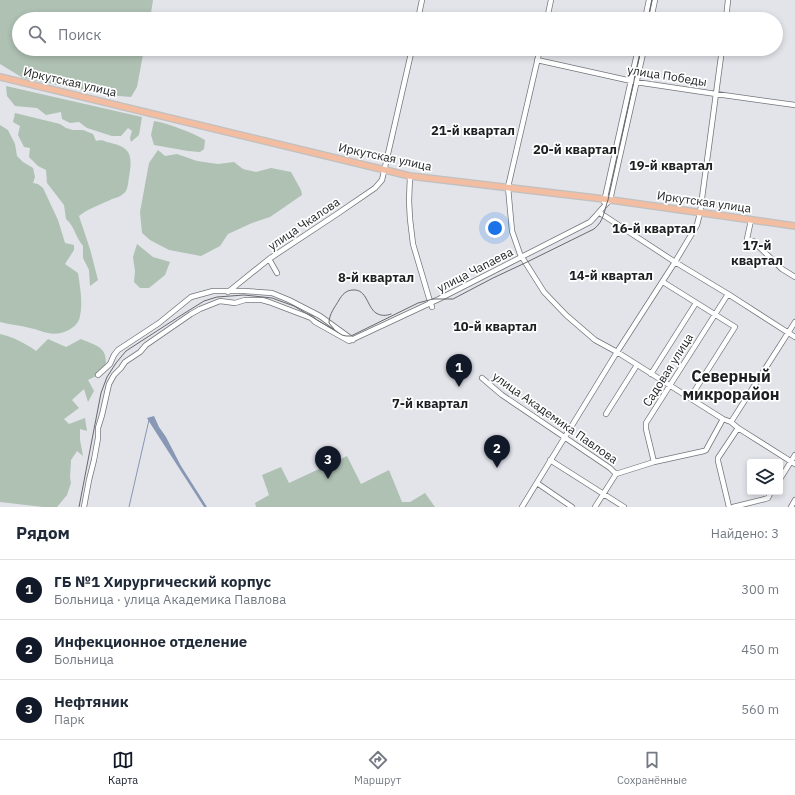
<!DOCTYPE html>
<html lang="ru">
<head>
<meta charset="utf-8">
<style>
	:root { --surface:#fff; --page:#f6f6f7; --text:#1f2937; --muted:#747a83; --line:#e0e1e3; --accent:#111827 }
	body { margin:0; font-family:"IBM Plex Sans",sans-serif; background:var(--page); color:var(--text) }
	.controls { position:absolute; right:12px; bottom:12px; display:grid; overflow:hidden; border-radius:4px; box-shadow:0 2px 6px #0003 }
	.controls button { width:36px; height:36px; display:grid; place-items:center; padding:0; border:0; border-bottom:1px solid var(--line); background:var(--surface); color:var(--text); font:20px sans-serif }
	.you { position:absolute; left:495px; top:228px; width:14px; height:14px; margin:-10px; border:3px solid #fff; border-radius:50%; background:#1a73e8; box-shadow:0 0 0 6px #1a73e833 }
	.badge { display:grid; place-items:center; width:26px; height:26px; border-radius:50%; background:var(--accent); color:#fff; font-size:13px; font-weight:700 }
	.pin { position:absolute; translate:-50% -33px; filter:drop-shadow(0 1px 2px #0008) }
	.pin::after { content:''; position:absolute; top:21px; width:14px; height:12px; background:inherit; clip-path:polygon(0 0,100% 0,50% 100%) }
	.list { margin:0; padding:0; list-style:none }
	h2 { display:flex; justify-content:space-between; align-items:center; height:52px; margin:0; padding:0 16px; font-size:17px }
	h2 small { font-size:13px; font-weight:400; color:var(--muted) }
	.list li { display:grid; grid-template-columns:26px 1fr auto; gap:12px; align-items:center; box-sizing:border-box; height:60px; padding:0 16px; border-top:1px solid var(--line) }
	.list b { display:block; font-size:15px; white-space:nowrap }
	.list p { margin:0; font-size:13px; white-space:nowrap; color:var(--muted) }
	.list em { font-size:13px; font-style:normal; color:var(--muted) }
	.icon { flex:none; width:22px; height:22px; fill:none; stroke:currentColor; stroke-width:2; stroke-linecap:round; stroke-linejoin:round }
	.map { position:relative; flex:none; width:795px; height:507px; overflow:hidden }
	.search { position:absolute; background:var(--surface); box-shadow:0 2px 6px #0003; left:12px; right:12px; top:12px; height:44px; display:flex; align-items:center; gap:10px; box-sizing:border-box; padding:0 14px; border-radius:22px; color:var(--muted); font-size:15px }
	.sheet { height:232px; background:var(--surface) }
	nav { display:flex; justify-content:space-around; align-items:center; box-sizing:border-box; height:56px; border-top:1px solid var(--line); background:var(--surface); font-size:11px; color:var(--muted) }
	nav a { display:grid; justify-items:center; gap:2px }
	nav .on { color:var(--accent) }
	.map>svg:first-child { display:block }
	.green { fill:#aec1b3 }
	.water { fill:#8797b4 }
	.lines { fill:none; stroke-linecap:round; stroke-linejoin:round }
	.stream { stroke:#8797b4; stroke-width:1 }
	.minor-casing { stroke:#74767b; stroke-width:6 }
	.major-casing { stroke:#c0c0c1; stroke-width:8 }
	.minor { stroke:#fff; stroke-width:4.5 }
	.major { stroke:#f2bda0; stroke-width:5.5 }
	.tram { stroke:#68696d; stroke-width:1 }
	.labels { text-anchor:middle; stroke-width:3.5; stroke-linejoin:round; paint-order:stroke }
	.street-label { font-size:12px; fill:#1e1f21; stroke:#fff }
	.neighbourhood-label { font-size:13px; font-weight:bold; fill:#1e1f21; stroke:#fff }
	.district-label { font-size:16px; font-weight:bold; fill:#1e1f21; stroke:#fff }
</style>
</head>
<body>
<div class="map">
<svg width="795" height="507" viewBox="0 0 795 507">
	<rect width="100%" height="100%" fill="#e2e4ea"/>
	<!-- green -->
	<path class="green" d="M0,0H153L150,19H19V49H144L137,87L131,97L107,95L23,78L0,64Z
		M6,86L142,117L139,135L131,142L130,138L132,131L128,128L121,136H112L87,128L79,122L70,123L62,119L61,112L46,115L37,108L15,106L7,96Z
		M15,113L60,124L66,128L73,130H83L93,134L96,141C104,139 104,142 111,143C133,148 132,158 129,177C128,183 128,191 123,194C120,197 115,198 112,199C100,205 89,208 79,216L90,249L98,280L90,286L89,270L83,258V246C75,236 75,227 66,219L64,205L47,183L46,170L38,166L29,157L30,148L24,147L18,135L20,126L13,122Z
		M154,121C170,124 191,132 205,140L204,149L200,152L188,151L154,145L151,135Z
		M0,125L8,130L15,144L17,156L23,162L33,168L35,177L33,183L38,184L43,188L58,220L65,243L74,245V250L65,264L78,273C80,287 83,302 80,316C78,329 60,336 48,333C42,332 36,329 30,328C20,325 10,325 0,322Z
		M158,150L165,156L177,154L197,161L218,164L234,162L243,169L256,172L271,168L291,172L301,190L302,195L270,217L252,223L228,234L220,246L201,256L169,250L150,240L142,233L140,212L149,163Z
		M137,244L153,257L170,262L165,275L149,288H140L134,282L135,271L133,257Z
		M0,334C13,337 25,343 36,351L48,339L66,347L81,339C99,347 109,347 105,371L98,375L88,380L94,391L88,402L84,389L72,400L79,408L64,419L69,424L85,418L87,431L80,429V440L83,456L77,451L71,460L70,478L71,483L67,495L57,507H43L0,502Z
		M347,456L361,484L389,470L402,502H410L425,493L435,507H256L255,503L269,495L262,475L281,467L289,483Z"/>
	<!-- water -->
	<path class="water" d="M154,416L159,427L166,437L181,466L207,507H204L150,423L147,418Z"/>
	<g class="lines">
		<!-- stream -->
		<path class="stream" d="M129,507L149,420"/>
		<!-- minor casing -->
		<g class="minor-casing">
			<path id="minor" d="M418,19L422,0
				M547,19L551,0
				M645,19L649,0
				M651,19L655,0
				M726,19L728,0
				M540,49L508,187L512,231L520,254L544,292L566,315L595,340L617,352L723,419L731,422L738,428L795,464
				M537,60L636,82L716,94L795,105
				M410,176L409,201L410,219L413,244L429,298L432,307
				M604,202L638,49
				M600,213L675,262L728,294L795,337
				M751,220L747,239L753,241L782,269L795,277
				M269,259L277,273
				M663,282L735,327L690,398
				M228,292L269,259L337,214L375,188L382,180L412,49
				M651,374L696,303
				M98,375L110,364L114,355L118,350L159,323L191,297L213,291H244L272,293L289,300L320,316L353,340
				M482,378L502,395L610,468L616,474
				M606,414L637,365
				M731,422L795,322
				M550,460L624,507
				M654,462L646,429V423L728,294
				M616,474L654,462L704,451L706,450L723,419
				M780,479L795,455
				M537,483L572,507
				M84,507L89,480L94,460L98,438V428L102,415L109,384L114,375L121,368L125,362L140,352L146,345L191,314L200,309L220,301L235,303L245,300H262L269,302L311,318L315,322L349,341L439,299L590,222C597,215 603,207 610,200L644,49
				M522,507L617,352L675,262L697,225L700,213L722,49
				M595,507L616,474
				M729,507L718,461V458L738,428
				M733,507L765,499L768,498L771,492
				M791,507L795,500"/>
		</g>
		<!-- major casing -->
		<g class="major-casing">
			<path id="major" d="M0,77L410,176L604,199L795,226"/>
		</g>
		<!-- minor -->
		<use href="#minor" class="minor"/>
		<!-- major -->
		<use href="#major" class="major"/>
		<!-- tram -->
		<path class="tram" d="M648,19L652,0
			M334,329L329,323C329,314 335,307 339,300C342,295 346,290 353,290C367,289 367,307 376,313C381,316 386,316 391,314
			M79,507L101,393L107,377L116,363L126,351L180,316L204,301L217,297L244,295L272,298L294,306L342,335L346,336H351L418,303L433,299H453L493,278L525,263L594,229C604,221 604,211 608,200L641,49"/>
	</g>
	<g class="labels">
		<!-- street labels -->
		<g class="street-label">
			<text transform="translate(667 76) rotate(9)" y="4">улица Победы</text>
			<text transform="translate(70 82) rotate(13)" y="4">Иркутская улица</text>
			<text transform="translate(385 157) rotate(12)" y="4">Иркутская улица</text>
			<text transform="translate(704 202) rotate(8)" y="4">Иркутская улица</text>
			<text transform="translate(304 224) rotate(-34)" y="4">улица Чкалова</text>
			<text transform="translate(475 270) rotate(-27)" y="4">улица Чапаева</text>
			<text transform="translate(668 370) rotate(-58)" y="4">Садовая улица</text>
			<text transform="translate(555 418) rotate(35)" y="4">улица Академика Павлова</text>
		</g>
		<!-- neighbourhood labels -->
		<g class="neighbourhood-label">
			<text x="473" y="135">21-й квартал</text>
			<text x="575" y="154">20-й квартал</text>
			<text x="671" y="170">19-й квартал</text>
			<text x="654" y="233">16-й квартал</text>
			<text x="757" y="250">17-й<tspan x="757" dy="15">квартал</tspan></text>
			<text x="611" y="280">14-й квартал</text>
			<text x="376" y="282">8-й квартал</text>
			<text x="495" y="331">10-й квартал</text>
			<text x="430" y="408">7-й квартал</text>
		</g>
		<!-- district labels -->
		<g class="district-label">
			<text x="731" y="382">Северный<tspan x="731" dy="18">микрорайон</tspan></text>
		</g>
	</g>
</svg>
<div class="controls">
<button><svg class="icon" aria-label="layers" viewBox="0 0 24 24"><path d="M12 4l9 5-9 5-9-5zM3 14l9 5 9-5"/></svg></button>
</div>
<div class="you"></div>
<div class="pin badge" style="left:459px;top:387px">1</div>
<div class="pin badge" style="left:497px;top:468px">2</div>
<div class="pin badge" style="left:328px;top:479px">3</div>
<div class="search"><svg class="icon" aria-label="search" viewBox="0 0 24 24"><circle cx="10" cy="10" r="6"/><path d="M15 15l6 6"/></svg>Поиск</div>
</div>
<section class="sheet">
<h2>Рядом<small>Найдено: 3</small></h2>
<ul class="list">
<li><span class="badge">1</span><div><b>ГБ №1 Хирургический корпус</b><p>Больница · улица Академика Павлова</p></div><em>300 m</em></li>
<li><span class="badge">2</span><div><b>Инфекционное отделение</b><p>Больница</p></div><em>450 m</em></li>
<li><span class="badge">3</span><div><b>Нефтяник</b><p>Парк</p></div><em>560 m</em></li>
</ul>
</section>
<nav>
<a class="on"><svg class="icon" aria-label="map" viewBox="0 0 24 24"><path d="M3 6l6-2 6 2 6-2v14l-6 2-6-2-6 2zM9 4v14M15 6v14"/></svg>Карта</a>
<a><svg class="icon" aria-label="directions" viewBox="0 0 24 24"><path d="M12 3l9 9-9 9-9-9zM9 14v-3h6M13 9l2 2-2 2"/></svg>Маршрут</a>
<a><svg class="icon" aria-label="saved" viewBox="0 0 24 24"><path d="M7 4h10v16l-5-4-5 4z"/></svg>Сохранённые</a>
</nav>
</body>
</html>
